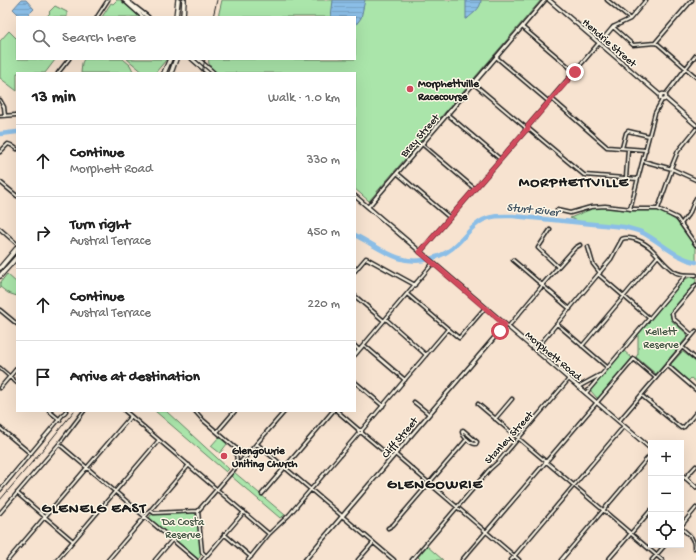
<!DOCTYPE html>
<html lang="en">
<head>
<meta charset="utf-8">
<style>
	:root { --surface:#fff; --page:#f2f2f2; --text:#222; --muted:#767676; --line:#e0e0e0 }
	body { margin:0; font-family:"Gochi Hand",sans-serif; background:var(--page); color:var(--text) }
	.controls { position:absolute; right:12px; bottom:12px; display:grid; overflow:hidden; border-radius:0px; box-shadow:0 4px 16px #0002 }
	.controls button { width:36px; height:36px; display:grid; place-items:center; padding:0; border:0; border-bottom:1px solid var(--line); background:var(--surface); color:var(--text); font:20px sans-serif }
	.stop { position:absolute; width:12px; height:12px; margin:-9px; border:3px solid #d1495b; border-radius:50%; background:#fff }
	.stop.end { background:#d1495b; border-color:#fff; box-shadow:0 1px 4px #0008 }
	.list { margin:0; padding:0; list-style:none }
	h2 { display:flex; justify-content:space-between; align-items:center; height:52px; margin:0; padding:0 16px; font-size:17px }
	h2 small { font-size:13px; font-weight:400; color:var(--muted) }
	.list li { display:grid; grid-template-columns:26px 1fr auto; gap:12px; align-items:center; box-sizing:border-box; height:72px; padding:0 16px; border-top:1px solid var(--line) }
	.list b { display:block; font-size:15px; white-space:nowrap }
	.list p { margin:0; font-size:13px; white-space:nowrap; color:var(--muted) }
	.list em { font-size:13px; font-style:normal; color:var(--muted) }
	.icon { flex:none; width:22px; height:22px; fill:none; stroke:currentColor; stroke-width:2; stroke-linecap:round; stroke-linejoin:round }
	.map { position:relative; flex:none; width:696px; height:560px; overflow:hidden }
	.search { position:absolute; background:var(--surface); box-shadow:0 4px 16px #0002; left:16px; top:16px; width:340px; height:44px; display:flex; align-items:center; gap:10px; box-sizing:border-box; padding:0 14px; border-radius:0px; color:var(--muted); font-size:15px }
	.panel { position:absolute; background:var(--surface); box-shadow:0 4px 16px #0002; left:16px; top:72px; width:340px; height:340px; border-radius:0px }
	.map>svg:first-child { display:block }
	.park { fill:#aae5aa; stroke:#638063 }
	.water { fill:url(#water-rules); stroke:#5f7d96 }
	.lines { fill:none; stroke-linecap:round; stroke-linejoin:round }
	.river { stroke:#8bbee7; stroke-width:4.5 }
	.street-casing { stroke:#1c1c1c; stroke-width:5 }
	.secondary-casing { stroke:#1c1c1c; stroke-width:5.5 }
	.highway-casing { stroke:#1c1c1c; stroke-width:6 }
	.street { stroke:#fcf5e5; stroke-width:2 }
	.secondary { stroke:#fcf5e5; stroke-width:2.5 }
	.highway { stroke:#fcf5e5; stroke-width:3.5 }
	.tram { stroke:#1c1c1c; stroke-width:1 }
	.route { stroke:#d1495b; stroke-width:5 }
	.poi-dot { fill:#d1495b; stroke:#fcf5e5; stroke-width:1.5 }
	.labels { text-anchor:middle; stroke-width:3; stroke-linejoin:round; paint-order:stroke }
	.street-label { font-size:11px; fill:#1c1c1c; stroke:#fcf5e5 }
	.poi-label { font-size:11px; font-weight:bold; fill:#1c1c1c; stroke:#fcf5e5; text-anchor:start }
	.park-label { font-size:11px; fill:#475847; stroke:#fcf5e5 }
	.water-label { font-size:12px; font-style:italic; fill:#435563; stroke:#fcf5e5 }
	.district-label { font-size:15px; font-weight:bold; letter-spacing:1px; fill:#1c1c1c; stroke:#fcf5e5 }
</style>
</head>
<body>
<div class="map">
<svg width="696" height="560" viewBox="0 0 696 560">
	<defs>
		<pattern id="water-rules" width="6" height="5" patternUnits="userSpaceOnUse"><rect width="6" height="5" fill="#8bbee7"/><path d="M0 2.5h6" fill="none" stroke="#77a3c6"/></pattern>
	</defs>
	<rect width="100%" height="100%" fill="#f7e3d0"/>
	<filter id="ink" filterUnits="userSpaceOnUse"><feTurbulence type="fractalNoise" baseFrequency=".025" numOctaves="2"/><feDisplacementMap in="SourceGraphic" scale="8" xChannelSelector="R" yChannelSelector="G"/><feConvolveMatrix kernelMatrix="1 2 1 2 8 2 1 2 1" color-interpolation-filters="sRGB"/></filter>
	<g filter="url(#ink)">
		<!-- park -->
		<path class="park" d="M117,0H120L140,17H102L111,3L113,4Z
			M222,0H541L369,201L355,189V73H217C213,69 207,65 209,59H355V17H218Z
			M55,6L67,12V17H46L50,13L49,12Z
			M9,31L16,38L17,37V59H54L55,60L45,73H17V91L0,78V41Z
			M84,59H123L130,65L134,73H81L82,63Z
			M127,59H167L155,73H144Z
			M596,207L658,209L681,224L696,244V262C670,257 658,237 637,230C614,223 592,228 570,218Z
			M7,274L17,283V296L8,293L0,287V283Z
			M692,276L696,277V283L670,313L672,321L687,334L688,336L656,374L636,357L638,354V335L684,280Z
			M623,350L632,358L599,398H597L590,390Z
			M682,352H683L696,362V382L691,378L688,381L672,366L671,364Z
			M155,411H166L229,469L226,472Z
			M219,437L227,444L220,453L211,446Z
			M234,472L285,515L280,518L231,476Z
			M192,511L197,516L201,553L200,557L198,559L149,518L151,515L154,514Z
			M427,546L443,560H421L418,557Z"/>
		<!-- water -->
		<path class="water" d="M21,0H26L34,9L26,17H21L13,9Z
			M333,0H365L361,18L355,26V17H331Z
			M466,0H481C481,9 473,13 467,19H466Z"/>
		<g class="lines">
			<!-- river -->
			<path class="river" d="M0,134L17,132
				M355,235C369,242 384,253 399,258C419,265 444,258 458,243C466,235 473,225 483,220C493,215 503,216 513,216L624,227C631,229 639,230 645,234C663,244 676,258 696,262"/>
			<!-- street casing -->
			<g class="street-casing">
				<path id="street" d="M607,0L630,19
					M97,17L108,0
					M522,27L575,72
					M613,27L633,45L655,43L658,44L696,77
					M603,39L613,27L630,19L646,0
					M655,43L692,0
					M496,57L549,102
					M58,73L69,59
					M474,84L525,127V129L527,130
					M665,95L696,55
					M552,99L607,147L646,150
					M0,100L4,107L5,116
					M447,114L500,159
					M0,116L17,115
					M528,126L599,43
					M529,129L584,175L638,179
					M422,144L475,189
					M622,148L626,133L628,131L649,136
					M0,152L8,144L11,145L17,149
					M643,161L672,169L696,180
					M671,168L678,151L696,129
					M397,173L450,218
					M626,178L628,149
					M0,182L17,196
					M630,209L655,113L662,100
					M658,209L672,169
					M557,210L570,213L591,207L605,206L632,209H658L677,218L696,245
					M681,224L690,212L696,198
					M0,229L17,244
					M550,230L538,248L558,267
					M588,247L593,264L600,273
					M420,252L526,130
					M513,260L570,309
					M355,271L366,258L415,285
					M599,275L649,318
					M542,285L575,248L580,245
					M407,294L459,338L485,308
					M355,296L384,321
					M0,310L17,324
					M386,319L426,355
					M557,324L607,367
					M508,327L543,285
					M692,335L673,318L672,313L696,285
					M364,345L405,380
					M355,346L359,350
					M582,346L658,256
					M682,347L696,359
					M535,350L611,259L622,239C626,237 630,238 634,239C655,245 659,262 675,272C682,276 688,274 696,275
					M355,355L433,263
					M667,365L696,390
					M0,368L17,383
					M355,382L383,406
					M578,387L600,375
					M0,388L17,368
					M586,393L686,275
					M641,395L681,428L684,427L696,413
					M414,402L429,414
					M478,404L662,560
					M49,411L60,420
					M125,411L269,534
					M195,411L203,420L246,457
					M337,411L359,430
					M495,419L512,399
					M619,421L696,331
					M0,428L31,454
					M362,430L448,329
					M463,430L477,442L476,444C471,444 463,437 462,432Z
					M217,432L235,411
					M362,433L392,458
					M59,444L196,560
					M257,444L394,560
					M236,448L237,465
					M395,454L519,560
					M685,478L696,466
					M0,490L66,411
					M17,493L73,541
					M262,494L333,411
					M150,510L154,513L198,511L202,552L206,556
					M198,511L285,411
					M0,513L59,444L84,411
					M681,526L696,508
					M388,528L393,525L467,439
					M681,528C688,534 695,538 694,548
					M224,534L251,557
					M8,560L131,416
					M57,560L159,440
					M108,560L189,465
					M155,560L172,540
					M203,560L244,512
					M248,560L269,534L289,515L359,433H362V430H358L359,433
					M358,560L373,543
					M412,560L489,470L499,461L569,379
					M462,560L634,359L656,378
					M511,560L624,426
					M561,560L651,454
					M608,560L651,510
					M652,560L665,545"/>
			</g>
			<!-- secondary casing -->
			<g class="secondary-casing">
				<path id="secondary" d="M124,0L143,17
					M126,0L148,17
					M549,0L661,96
					M192,59L208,73
					M198,59L214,73
					M660 97a3 3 0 1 1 6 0a3 3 0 1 1-6 0Z
					M666,99L696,125
					M355,196L651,449
					M368,207L545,0
					M681,474L696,487
					M305,560L505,325"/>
			</g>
			<!-- highway casing -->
			<g class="highway-casing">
				<path id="highway" d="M176,17L178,0
					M183,17L184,0
					M164,73L170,59
					M171,73L176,59
					M0,268L17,248
					M0,276L17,257"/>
			</g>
			<!-- street -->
			<use href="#street" class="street"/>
			<!-- secondary -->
			<use href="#secondary" class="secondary"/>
			<!-- highway -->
			<use href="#highway" class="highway"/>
			<!-- tram -->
			<path class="tram" d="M213,17L217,0
				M202,73L205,59
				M0,500L50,441L74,411"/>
		</g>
	</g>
	<g class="lines" filter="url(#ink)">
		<!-- route -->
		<path class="route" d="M500,331L505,325L420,252L526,130L528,129V126L575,72"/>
	</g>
	<!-- markers -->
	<g class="poi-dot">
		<circle cx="410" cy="89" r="4"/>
		<circle cx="224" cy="456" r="4"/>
	</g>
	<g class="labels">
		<!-- street labels -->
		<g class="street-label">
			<text transform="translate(610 42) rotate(41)" y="4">Hendrie Street</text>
			<text transform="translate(419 135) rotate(-49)" y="4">Bray Street</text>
			<text transform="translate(554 355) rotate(40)" y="4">Morphett Road</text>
			<text transform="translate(399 437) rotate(-50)" y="4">Cliff Street</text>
			<text transform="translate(508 437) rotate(-48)" y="4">Stanley Street</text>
		</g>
		<!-- poi labels -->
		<g class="poi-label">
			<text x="418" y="87">Morphettville<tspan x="418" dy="13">Racecourse</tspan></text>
			<text x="232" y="454">Glengowrie<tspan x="232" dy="13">Uniting Church</tspan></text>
		</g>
		<!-- park labels -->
		<g class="park-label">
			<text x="661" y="335">Kellett<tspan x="661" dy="13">Reserve</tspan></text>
			<text x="183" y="525">Da Costa<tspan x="183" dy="13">Reserve</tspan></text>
		</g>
		<!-- water labels -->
		<g class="water-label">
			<text transform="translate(533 209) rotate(6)" y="4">Sturt River</text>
		</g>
		<!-- district labels -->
		<g class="district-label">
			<text x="574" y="186">MORPHETTVILLE</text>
			<text x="435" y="488">GLENGOWRIE</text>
			<text x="94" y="512">GLENELG EAST</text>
		</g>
	</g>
</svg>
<div class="controls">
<button>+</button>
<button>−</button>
<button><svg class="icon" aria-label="locate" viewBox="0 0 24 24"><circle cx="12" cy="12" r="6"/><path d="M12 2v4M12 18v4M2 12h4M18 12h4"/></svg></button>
</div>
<div class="stop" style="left:500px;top:331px"></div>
<div class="stop end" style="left:575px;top:72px"></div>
<div class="search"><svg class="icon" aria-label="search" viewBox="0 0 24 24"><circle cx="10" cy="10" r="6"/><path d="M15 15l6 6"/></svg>Search here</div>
<section class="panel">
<h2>13 min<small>Walk · 1.0 km</small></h2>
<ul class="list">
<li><svg class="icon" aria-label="ahead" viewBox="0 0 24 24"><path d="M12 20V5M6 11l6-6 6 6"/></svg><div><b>Continue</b><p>Morphett Road</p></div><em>330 m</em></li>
<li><svg class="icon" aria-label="right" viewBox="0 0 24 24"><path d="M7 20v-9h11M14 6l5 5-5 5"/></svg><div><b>Turn right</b><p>Austral Terrace</p></div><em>450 m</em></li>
<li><svg class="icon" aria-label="ahead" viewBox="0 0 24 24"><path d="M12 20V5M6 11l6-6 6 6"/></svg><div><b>Continue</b><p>Austral Terrace</p></div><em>220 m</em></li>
<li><svg class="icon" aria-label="arrive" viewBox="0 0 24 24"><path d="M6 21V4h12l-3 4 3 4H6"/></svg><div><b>Arrive at destination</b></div></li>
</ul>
</section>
</div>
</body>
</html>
